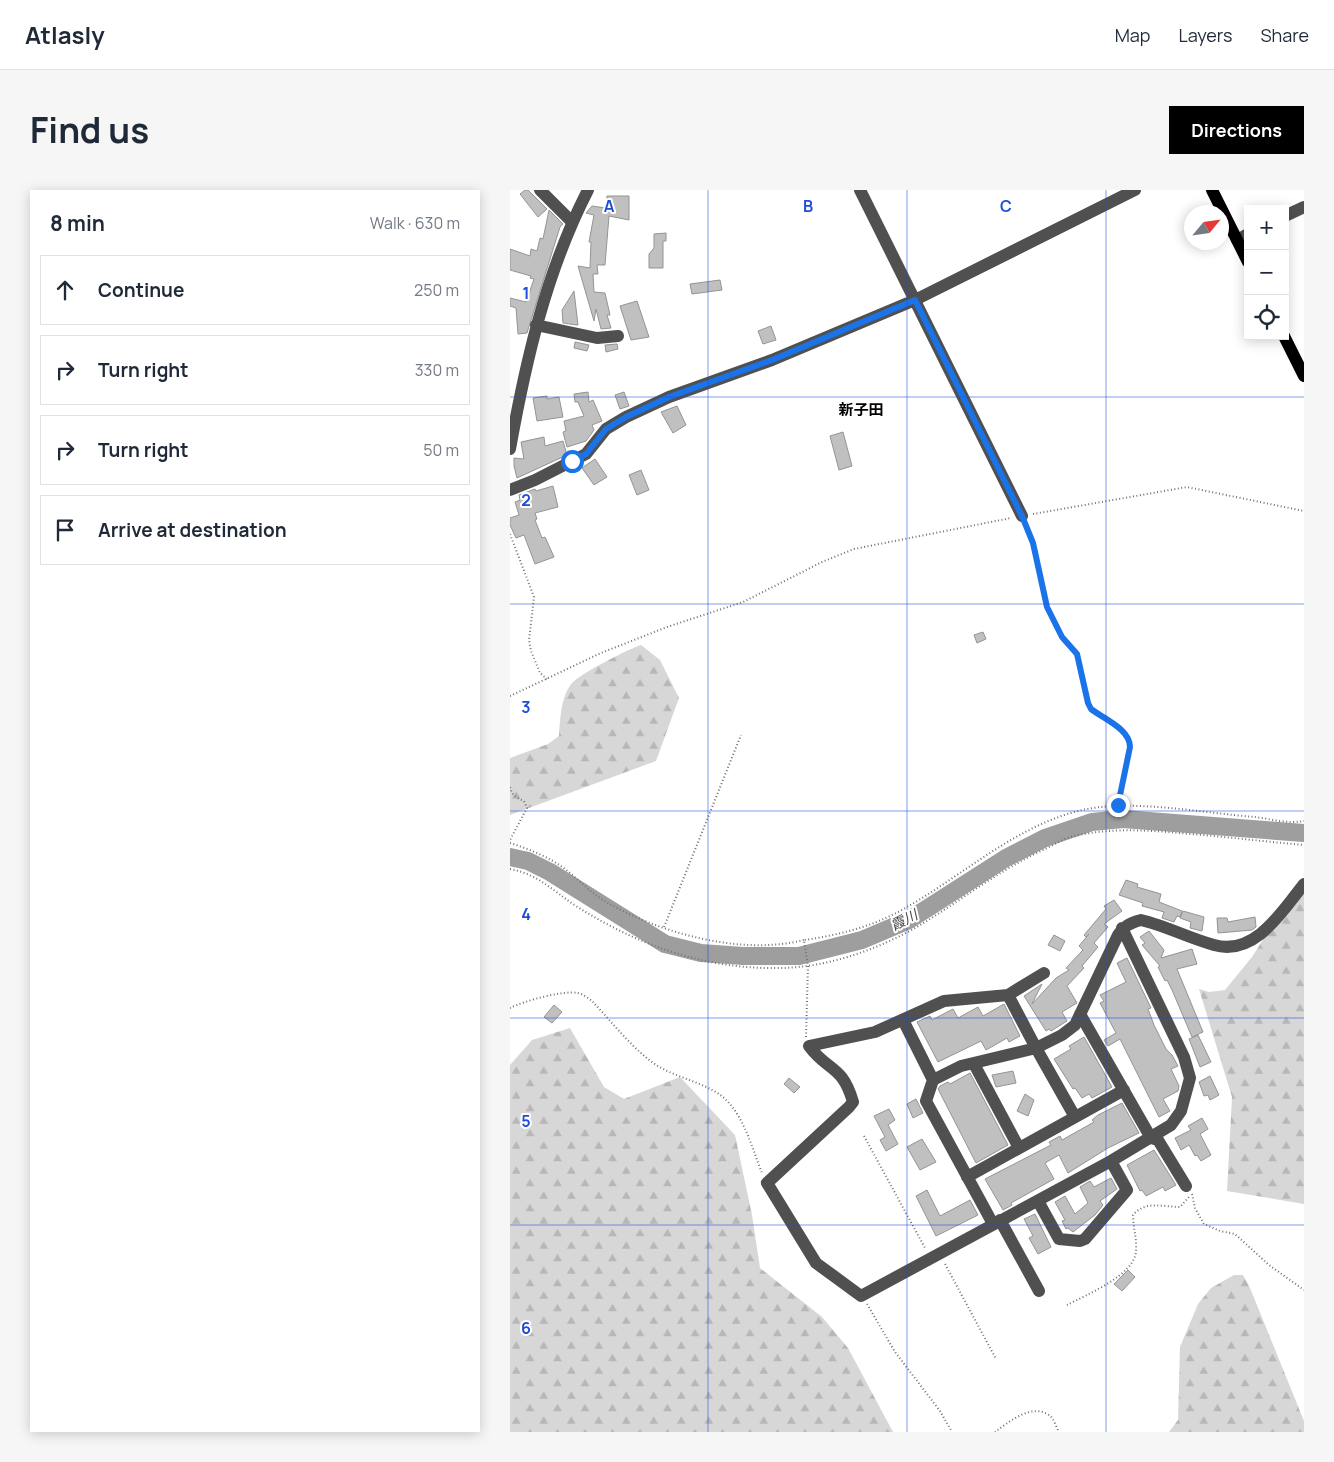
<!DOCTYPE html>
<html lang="en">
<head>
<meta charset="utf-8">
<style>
	:root { --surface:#fff; --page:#f6f6f7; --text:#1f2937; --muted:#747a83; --line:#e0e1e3; --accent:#000 }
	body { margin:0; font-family:Manrope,"Noto Sans JP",sans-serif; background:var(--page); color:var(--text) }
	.controls { position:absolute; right:15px; top:15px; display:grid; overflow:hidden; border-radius:0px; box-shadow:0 2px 12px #0003 }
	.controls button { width:45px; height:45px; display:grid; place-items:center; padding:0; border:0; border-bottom:1px solid var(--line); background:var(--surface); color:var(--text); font:25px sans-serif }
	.compass { position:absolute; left:674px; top:15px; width:45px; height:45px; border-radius:50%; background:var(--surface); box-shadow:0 2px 12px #0003; rotate:61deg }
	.stop { position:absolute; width:15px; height:15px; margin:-11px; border:4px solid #1a73e8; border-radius:50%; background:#fff }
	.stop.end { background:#1a73e8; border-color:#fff; box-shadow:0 1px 5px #0008 }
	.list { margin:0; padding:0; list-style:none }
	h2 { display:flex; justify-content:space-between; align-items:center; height:65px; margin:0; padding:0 20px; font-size:21px }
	h2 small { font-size:16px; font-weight:400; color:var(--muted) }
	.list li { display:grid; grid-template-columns:32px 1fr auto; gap:15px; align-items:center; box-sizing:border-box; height:70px; margin:0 10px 10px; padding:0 10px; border:1px solid var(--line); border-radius:0px }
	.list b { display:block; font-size:19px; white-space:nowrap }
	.list em { font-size:16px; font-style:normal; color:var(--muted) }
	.icon { flex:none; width:28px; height:28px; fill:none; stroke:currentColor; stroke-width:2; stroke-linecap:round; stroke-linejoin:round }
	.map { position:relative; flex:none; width:794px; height:1242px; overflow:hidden; border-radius:0px }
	header { display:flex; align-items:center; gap:30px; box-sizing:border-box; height:70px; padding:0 25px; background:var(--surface); border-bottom:1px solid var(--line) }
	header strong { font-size:24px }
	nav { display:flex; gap:28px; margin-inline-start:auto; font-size:18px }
	.intro { display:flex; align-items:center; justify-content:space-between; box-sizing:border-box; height:120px; padding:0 30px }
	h1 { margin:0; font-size:35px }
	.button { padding:12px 22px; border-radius:0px; background:var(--accent); color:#fff; font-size:18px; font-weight:700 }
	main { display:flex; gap:30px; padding:0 30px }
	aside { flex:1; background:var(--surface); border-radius:0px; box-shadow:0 2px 12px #0003 }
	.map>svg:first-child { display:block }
	.forest { fill:url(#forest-firs) }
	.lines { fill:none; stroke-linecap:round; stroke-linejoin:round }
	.river { stroke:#9e9e9e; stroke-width:18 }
	.building { fill:#c0c0c0; stroke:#949494 }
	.path { stroke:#727272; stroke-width:2; stroke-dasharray:1 2.5; stroke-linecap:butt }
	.minor { stroke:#505050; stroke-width:12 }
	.major { stroke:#000; stroke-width:12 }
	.route { stroke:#1a73e8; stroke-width:6 }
	.grid { fill:none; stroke:#1d4ed8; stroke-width:1; stroke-opacity:0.55 }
	.labels { text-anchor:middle; stroke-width:4; stroke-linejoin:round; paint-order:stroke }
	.water-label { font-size:14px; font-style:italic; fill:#3f3f3f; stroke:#fff }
	.quarter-label { font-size:15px; font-weight:bold; fill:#000; stroke:#fff }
	.grid-label { font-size:16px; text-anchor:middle; font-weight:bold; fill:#1d4ed8; stroke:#fff; stroke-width:4; stroke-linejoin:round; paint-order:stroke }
</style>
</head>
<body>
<header>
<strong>Atlasly</strong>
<nav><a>Map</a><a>Layers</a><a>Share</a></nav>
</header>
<div class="intro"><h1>Find us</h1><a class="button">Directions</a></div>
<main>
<aside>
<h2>8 min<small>Walk · 630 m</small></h2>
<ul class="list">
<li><svg class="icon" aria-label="ahead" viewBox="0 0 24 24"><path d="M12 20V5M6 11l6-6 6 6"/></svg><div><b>Continue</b></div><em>250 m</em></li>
<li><svg class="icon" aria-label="right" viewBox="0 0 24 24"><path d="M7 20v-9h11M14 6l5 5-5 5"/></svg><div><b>Turn right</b></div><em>330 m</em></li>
<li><svg class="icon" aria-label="right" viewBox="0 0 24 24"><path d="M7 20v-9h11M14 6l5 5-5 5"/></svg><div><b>Turn right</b></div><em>50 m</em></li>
<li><svg class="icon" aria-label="arrive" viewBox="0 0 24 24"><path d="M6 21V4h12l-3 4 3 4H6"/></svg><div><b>Arrive at destination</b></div></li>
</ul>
</aside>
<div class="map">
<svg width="794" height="1242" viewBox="0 0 794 1242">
	<defs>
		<pattern id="forest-firs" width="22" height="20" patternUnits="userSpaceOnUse" patternTransform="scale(1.25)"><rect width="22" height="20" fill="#d7d7d7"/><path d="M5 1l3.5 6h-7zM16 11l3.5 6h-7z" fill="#b7b7b7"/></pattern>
	</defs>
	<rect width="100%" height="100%" fill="#fff"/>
	<!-- forest -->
	<path class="forest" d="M131,455L150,470L169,508L146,571L0,625V568L38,554L49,546C50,530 51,506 62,493C70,484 118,459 131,455Z
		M794,699V1014L717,1001L722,907L689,799L699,802L715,800L742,767L775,715Z
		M60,838L94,897L114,909L170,887L225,945L242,1025L250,1078L312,1127L338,1158L383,1242H0V875L22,850Z
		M724,1085H733L740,1098L794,1231V1242H659L668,1230L670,1157L688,1114L701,1098Z"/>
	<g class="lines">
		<!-- river -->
		<path class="river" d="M0,667L18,671L40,682L155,754L191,763L233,766H289L352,750L399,730L496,668L535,648L582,632L613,629L794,643"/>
	</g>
	<!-- building -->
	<path class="building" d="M15,0H18L37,19L28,27L10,4Z
		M97,6H119V30L99,26L95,75H87L88,84H83L84,102L95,103L100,125H97L101,138L91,139L86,119L84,131L68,76L80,78L81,52H79L84,25L76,23L82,16L96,18Z
		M39,20L53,34L50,37L17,143L8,144L6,118L0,116V108L16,112L24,89L20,88L21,86L0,80V59L20,66L21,59L27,61L30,48L33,49Z
		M156,43V51H153V78H139V64L144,58V44Z
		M210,90L212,100L182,104L180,94Z
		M64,101L68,135H66L53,133L52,120Z
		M127,111L139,147L121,150L110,116Z
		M261,136L266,150L253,154L248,141Z
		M65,152L79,155L77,161L64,158Z
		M107,154L108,159L96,162L95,155Z
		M78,202L79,212L83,210L92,231L82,235L84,240L76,251L57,257L53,242L56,241L54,231L74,226L68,212H65L64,204Z
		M114,202L119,216L110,219L105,205Z
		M37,206V209L49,207L53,227L27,231L23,208Z
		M167,216L176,235L163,243L151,222Z
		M333,242L342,276L329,280L320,246Z
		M34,247L35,256L53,251L57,265L7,288L4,276V268L14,269L11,252Z
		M85,269L97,287L84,295L72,278Z
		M131,280L139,300L127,305L119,285Z
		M43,296L48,317L25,323L27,329L25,330L32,348L35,347L44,367L25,374L14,345L6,348L0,335V328L9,325L5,312L10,310L9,305L25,299L26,301Z
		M473,442L476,449L467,453L464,445Z
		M616,690L628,694L627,697L651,704L649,712L672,721L670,727L667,726L664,732L652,728L654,722L632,716L633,713L609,705Z
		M604,710L612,721L594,734L598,737L584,753L588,757L572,776L574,778L557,796L567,813L552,822L557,831L541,841L539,839L536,841L514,806L532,794L522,814L546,788L559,780L556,778L573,760L569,756L579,744L576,747L574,745L596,719L594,716Z
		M673,721L694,727L692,741L680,738L681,732L670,728Z
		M745,727L746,737L742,740L708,743L707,728H717L718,732Z
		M639,741L654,760L651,768L682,759L687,774L667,779L693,842L682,847L662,800L657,790L655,791L648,777L650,776L632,755L635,753L630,747Z
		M544,745L555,751L550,761L538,755Z
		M617,768L641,818L638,819L644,835L656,859L662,865L668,876L661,879L669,896L668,901L653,909L660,921L649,927L610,849L598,856L594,850L606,843L590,813L594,811L590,805L616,792L607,773Z
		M494,814L510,846L499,852L497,848L476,860L471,851L428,872L407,832L420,826L422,830L443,819L448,828L468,817L473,826Z
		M44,815L52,822L42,833L34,827Z
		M688,845L701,872L690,877L679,849Z
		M574,847L602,897L582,908L579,904L572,908L565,898L563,899L544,869L561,859L559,856Z
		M503,881L506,893L486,897L482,885Z
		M460,883L498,955L466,973L428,899L430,896L438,892L440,894Z
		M700,886L709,905L700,910L698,905L694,906L689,892Z
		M279,888L290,897L284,903L274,894Z
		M515,904L524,910L518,926L507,921Z
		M406,909L413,923L403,928L397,914Z
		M612,913L629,943L598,958L558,983L549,965L535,973L544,989L501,1013L502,1015L493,1020L475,989L541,955L539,952L550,946L552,950L584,932L582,930L588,925Z
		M379,919L385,930L378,935L388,954L376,961L370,950L375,947L364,926Z
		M692,928L698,939L690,944L701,965L691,971L687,965L685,966L679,955L671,960L665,948L681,940L678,936Z
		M412,949L426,972L410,980L397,957Z
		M644,960L666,995L655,1001L653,997L636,1006L632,1000L630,1001L617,975Z
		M601,988L607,999L590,1011L593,1015L585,1025L563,1042L558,1038L556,1039L552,1031L555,1030L545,1012L555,1006L565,1024L578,1013L570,997L580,991L584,997Z
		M417,1000L430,1026L460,1010L468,1025L426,1046L406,1006Z
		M525,1024L541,1057L528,1064L519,1048L523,1046L514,1029Z
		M618,1080L625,1087L612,1101L604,1094Z"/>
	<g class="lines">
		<!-- path -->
		<path class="path" d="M523,324L677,297L794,321
			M516,335L529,376L537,417L552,447L567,464L578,513L581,519C592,527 608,534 616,545C626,556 610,598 608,614
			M0,344L24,407L19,450L21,461L30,483L37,489
			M0,506L91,463L157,437L233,412L312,372L344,359L501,328
			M0,597C2,605 6,608 14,611L17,618L0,650
			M0,653C19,659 39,667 55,679C68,689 79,701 93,710C148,743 231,766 294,750
			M0,679C28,684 43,701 66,716C129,756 197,780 272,778C322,777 378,756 420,729C458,705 492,679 533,660C542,656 551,650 560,647C604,636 647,641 692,645C726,648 760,652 794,655
			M154,737L231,545
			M0,818C14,811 53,800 68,803C73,804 78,808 82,811C100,830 118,853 138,869C157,885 183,889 204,901C232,916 241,956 252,983
			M296,847L298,776L294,750C330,745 365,736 397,717C453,685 505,637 568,621C618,608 693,623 745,627C760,629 779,634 794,631
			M354,946L415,1058
			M682,1004L685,1018L694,1034L710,1041L725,1044L759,1075L794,1100
			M435,1074L486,1169
			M357,1114L385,1162L430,1221L442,1242
			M557,1115C576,1105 625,1085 626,1061C627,1049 623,1037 623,1025C636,1010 653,1017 670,1017L679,1007
			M485,1242C499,1232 521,1213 539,1225C544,1228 546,1237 549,1242"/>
		<!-- minor -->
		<path class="minor" d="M30,0L62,32
			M350,0L512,326
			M775,26L794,17
			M727,50L738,44
			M26,135L87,148L108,146
			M0,259C16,170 36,82 78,0
			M0,300L25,290L76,264L96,239L116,227L159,207L262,170L405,110L625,0
			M612,738L674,867L680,888L671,921L661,935L601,971L351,1106L306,1073L257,993L339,917L343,912C332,874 318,882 299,856L365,842L434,811L498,805L526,858L552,845L565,835L608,745C614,736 620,733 631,730C656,736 679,748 704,755C745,767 773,720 794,694
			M498,805L534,783
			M570,824L641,948L648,950L676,996
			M393,830L423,890
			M464,874L509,958
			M457,987L614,900
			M528,1011L549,1049L570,1051L575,1049L617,1000L601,971
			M490,1030L529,1101
			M483,1034L416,911L423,890L451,876L526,858L565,927"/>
		<!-- major -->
		<path class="major" d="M702,0L738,72
			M774,146L794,186"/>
	</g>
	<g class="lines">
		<!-- route -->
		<path class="route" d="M62,271L76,264L96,239L116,227L159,207L262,170L405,110L512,326L523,353L537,417L552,447L567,464L578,513L581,519C594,529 620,539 620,557L608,615"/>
	</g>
	<!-- grid -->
	<path class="grid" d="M198,0V1242M397,0V1242M596,0V1242M0,207H794M0,414H794M0,621H794M0,828H794M0,1035H794"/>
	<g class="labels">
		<!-- water labels -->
		<g class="water-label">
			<text transform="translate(394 730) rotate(-27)" y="5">霞川</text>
		</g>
		<!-- quarter labels -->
		<g class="quarter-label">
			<text x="351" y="225">新子田</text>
		</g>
	</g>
	<g class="grid-label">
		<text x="99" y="22">A</text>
		<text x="298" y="22">B</text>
		<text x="496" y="22">C</text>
		<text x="16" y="109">1</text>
		<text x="16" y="316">2</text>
		<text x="16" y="523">3</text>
		<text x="16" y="730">4</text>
		<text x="16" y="937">5</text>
		<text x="16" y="1144">6</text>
	</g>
</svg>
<div class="controls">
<button>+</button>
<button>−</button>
<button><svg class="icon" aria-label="locate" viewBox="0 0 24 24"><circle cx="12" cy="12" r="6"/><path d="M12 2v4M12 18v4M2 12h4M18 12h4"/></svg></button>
</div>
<svg class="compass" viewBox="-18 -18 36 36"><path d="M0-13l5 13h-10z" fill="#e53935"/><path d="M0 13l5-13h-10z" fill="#747a83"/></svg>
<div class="stop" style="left:62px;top:271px"></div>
<div class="stop end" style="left:608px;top:615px"></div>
</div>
</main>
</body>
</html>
